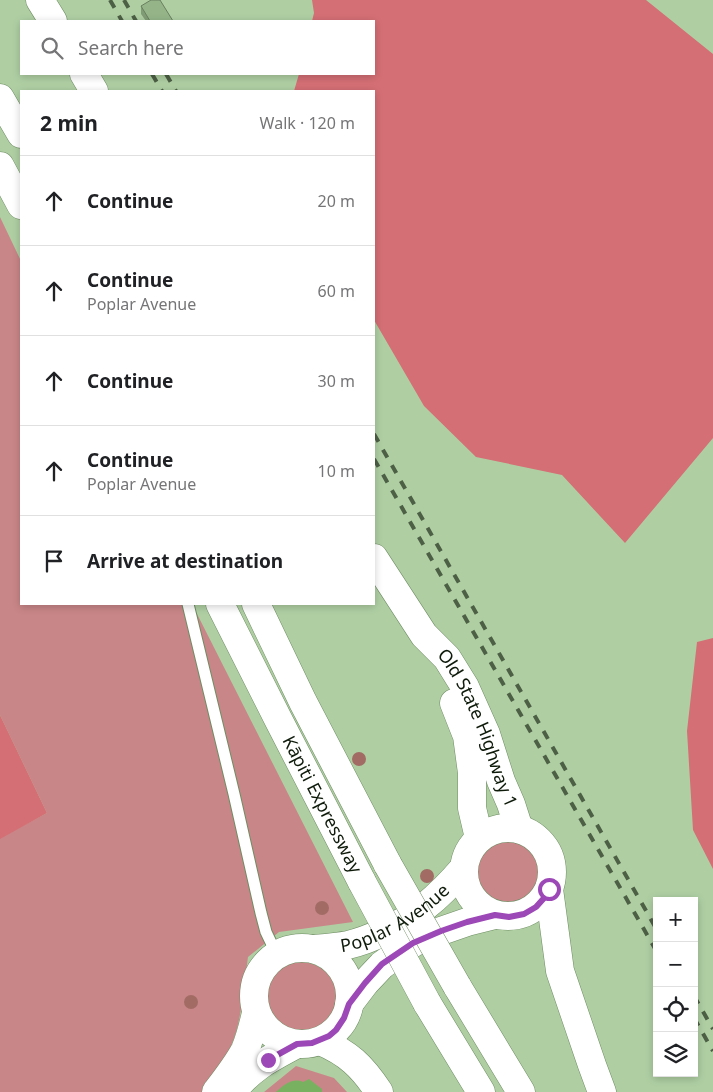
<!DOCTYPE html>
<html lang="en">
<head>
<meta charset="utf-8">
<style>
	:root { --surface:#fff; --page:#f2f2f2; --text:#202124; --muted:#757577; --line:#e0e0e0 }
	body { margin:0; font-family:"Noto Sans",sans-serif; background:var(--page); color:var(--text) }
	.controls { position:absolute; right:15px; bottom:15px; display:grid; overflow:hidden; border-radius:0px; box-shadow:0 2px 8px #0003 }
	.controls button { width:45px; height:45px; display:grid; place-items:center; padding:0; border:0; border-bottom:1px solid var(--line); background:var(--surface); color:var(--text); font:25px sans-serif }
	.stop { position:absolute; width:15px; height:15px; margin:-11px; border:4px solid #9c48b6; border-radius:50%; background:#fff }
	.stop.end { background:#9c48b6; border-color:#fff; box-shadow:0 1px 5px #0008 }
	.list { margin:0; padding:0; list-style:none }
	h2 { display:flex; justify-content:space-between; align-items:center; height:65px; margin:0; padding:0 20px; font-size:21px }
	h2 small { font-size:16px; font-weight:400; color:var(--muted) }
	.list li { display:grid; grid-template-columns:32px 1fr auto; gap:15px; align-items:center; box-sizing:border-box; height:90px; padding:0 20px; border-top:1px solid var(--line) }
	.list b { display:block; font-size:19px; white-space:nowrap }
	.list p { margin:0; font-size:16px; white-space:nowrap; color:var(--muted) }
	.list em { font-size:16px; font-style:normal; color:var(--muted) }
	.icon { flex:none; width:28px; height:28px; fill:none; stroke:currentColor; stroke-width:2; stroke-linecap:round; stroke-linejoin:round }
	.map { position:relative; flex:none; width:713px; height:1092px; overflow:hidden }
	.search { position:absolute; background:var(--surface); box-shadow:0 2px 8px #0003; left:20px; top:20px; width:355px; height:55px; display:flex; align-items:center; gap:12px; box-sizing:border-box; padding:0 18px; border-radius:0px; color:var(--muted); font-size:19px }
	.panel { position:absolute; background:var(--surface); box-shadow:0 2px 8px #0003; left:20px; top:90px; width:355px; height:515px; border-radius:0px }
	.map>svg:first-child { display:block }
	.green { fill:#c98688 }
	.forest { fill:#d46f75 }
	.water { fill:#78b261 }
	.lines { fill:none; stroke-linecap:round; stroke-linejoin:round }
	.lane-casing { stroke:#6e8d63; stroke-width:13 }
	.secondary-casing { stroke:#6e8d63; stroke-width:29 }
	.highway-casing { stroke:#6e8d63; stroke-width:29 }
	.lane { stroke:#fff; stroke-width:11 }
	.secondary { stroke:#fff; stroke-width:28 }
	.highway { stroke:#fff; stroke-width:28 }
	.rail { stroke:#4d6045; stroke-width:4; stroke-dasharray:9 9; stroke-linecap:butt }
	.highway-bridge-casing { stroke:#6e8d63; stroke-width:29; stroke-linecap:butt }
	.highway-bridge { stroke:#fff; stroke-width:28 }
	.tree { fill:#a26c65 }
	.wall { fill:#809c76 }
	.building { fill:#95b589; stroke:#687f60 }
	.route { stroke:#9c48b6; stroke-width:6 }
	.labels { text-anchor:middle; stroke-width:5; stroke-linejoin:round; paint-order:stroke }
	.street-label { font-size:18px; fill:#0e1a0a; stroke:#afcfa3 }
</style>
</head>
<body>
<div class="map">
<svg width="713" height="1092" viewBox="0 0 713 1092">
	<rect width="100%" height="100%" fill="#afcfa3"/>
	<!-- green -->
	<path class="green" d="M0,217L21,261V604H192L353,922L279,932L248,957C244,985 242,1021 231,1046C224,1063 213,1077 202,1092H0V838L47,813L0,715Z
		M470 871a36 36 0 1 1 72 0a36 36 0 1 1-72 0Z
		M265 998a36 36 0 1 1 72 0a36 36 0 1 1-72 0Z
		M296,1066L334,1078L347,1092H264Z"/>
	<!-- forest -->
	<path class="forest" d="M312,0H646L713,54V438L625,543L562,475L476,457L424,406L374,320V91H294L299,74H374V21H312L314,13Z
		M713,638V869L693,830L687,731L697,642Z
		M0,715L47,813L0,839Z"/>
	<!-- water -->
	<path class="water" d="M309,1079L322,1089V1092H276C283,1085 293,1077 303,1082Z"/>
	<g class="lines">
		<!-- lane casing -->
		<g class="lane-casing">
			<path id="lane" d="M188,604L234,794L261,913L266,932L277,955"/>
		</g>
		<!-- secondary casing -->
		<g class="secondary-casing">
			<g id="secondary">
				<path d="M40,0L53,21"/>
				<path d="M84,74L94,91"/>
				<path id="s1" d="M374,558L424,635L447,658L465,687L486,734L501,781L511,804L519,829"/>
				<path d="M454,703L467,736L472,773V808L479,838"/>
				<circle cx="508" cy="872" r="44"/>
				<circle cx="302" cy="996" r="48"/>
				<path id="s2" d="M314,949C325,948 337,947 348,945C360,942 371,938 381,933C416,917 438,898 463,869"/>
				<path d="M349,1004L365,983L382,965L413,943L441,931L467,922L495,915"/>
				<path d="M216,1092C226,1079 237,1065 245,1050C250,1038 253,1026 256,1013"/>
				<path d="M232,1092C252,1067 269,1059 297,1044"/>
			</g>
		</g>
		<!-- highway casing -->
		<g class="highway-casing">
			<g id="highway">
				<path d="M0,98L21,134"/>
				<path d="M0,166L21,205"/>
				<path id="s3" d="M220,604L278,719L362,882"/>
				<path d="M256,604L303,702L388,865"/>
				<path d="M549,889L560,971L592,1065L602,1092"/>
				<path d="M457,986L521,1092"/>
				<path d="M427,1003L481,1092"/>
				<path d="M320,1041C348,1053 362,1066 379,1092"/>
			</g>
		</g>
		<!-- lane -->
		<use href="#lane" class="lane"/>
		<!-- secondary -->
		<use href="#secondary" class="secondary"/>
		<!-- highway -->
		<use href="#highway" class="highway"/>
		<!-- rail -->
		<path class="rail" d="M110,0L122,21
			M124,0L136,21
			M152,74L162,91
			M166,74L176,91
			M374,434L657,930
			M374,459L657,952
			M694,996L713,1029
			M694,1018L713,1051"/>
		<!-- highway-bridge casing -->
		<g class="highway-bridge-casing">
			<path id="highway-bridge" d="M388,865L457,986
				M362,882L427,1003"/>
		</g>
		<!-- highway-bridge -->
		<use href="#highway-bridge" class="highway-bridge"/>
	</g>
	<!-- trees -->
	<g class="tree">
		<circle cx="359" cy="759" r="7"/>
		<circle cx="427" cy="876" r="7"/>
		<circle cx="322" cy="908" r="7"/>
		<circle cx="191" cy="1002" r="7"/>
	</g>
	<!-- wall -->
	<path class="wall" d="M141,6L173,21H146L141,14Z"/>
	<!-- building -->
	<path class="building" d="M151,0H160L173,21H150L141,6Z"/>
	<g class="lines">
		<!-- route -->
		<path class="route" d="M268,1060L297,1044L312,1043L329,1036L336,1030L344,1018L349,1004L365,983L382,964L413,943L441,931L467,922L495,915L509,917L524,914L536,907L545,897L549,889"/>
	</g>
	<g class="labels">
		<!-- street labels -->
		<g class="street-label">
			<text dy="6" stroke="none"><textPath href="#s1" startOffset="201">Old State Highway 1</textPath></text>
			<text dy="6" stroke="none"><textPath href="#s3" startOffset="225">Kāpiti Expressway</textPath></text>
			<text dy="6" stroke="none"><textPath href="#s2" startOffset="88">Poplar Avenue</textPath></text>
		</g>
	</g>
</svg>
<div class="controls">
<button>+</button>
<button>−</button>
<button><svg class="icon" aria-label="locate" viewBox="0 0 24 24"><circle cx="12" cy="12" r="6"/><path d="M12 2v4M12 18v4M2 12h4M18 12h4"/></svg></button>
<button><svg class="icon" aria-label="layers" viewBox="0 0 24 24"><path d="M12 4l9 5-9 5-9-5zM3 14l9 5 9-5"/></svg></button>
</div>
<div class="stop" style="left:549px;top:889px"></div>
<div class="stop end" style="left:268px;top:1060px"></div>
<div class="search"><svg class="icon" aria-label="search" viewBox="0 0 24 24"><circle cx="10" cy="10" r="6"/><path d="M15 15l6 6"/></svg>Search here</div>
<section class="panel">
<h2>2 min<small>Walk · 120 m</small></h2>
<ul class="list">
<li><svg class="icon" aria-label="ahead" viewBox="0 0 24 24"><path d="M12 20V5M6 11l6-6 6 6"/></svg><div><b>Continue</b></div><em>20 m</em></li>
<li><svg class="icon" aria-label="ahead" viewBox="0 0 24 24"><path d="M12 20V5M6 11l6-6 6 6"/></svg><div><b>Continue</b><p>Poplar Avenue</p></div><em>60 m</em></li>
<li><svg class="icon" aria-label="ahead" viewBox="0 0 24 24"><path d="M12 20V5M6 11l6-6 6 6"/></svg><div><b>Continue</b></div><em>30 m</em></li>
<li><svg class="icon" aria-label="ahead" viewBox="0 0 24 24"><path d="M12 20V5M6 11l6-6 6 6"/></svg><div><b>Continue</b><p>Poplar Avenue</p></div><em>10 m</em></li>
<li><svg class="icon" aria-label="arrive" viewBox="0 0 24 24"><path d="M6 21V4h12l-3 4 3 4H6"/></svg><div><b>Arrive at destination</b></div></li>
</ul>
</section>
</div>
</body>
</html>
